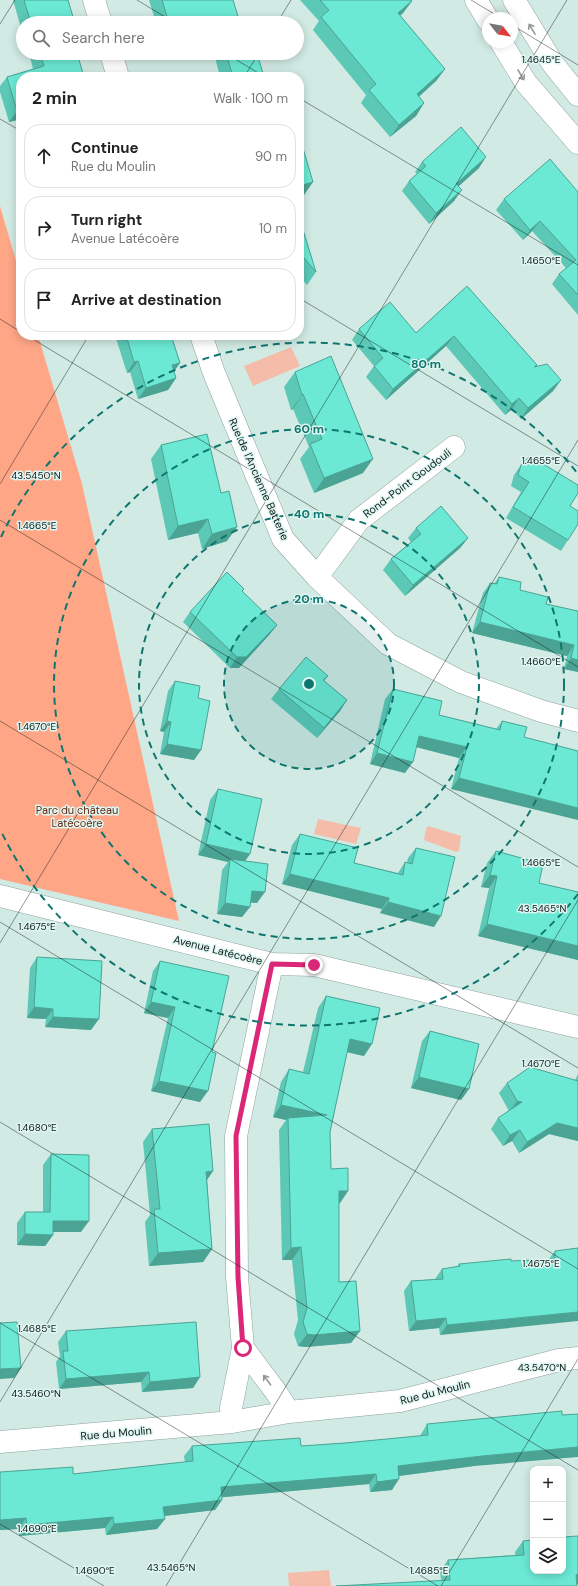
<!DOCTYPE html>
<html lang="en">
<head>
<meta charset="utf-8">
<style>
	:root { --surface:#fff; --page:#f2f2f2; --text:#222; --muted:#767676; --line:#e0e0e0 }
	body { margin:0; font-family:"DM Sans",sans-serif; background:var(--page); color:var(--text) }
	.controls { position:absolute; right:12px; bottom:12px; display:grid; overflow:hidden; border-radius:8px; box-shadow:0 2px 10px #0003 }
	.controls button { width:36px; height:36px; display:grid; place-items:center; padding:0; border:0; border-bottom:1px solid var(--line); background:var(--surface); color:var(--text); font:20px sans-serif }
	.compass { position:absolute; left:482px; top:12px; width:36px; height:36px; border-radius:50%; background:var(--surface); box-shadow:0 2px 10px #0003; rotate:121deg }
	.stop { position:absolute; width:12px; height:12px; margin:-9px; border:3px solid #db2777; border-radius:50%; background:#fff }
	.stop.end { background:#db2777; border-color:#fff; box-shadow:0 1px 4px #0008 }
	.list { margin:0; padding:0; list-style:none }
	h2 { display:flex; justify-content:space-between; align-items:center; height:52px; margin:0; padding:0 16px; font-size:17px }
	h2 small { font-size:13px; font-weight:400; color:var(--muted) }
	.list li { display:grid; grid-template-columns:26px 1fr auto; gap:12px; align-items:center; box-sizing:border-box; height:64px; margin:0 8px 8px; padding:0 8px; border:1px solid var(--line); border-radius:16px }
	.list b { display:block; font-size:15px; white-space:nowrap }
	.list p { margin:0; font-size:13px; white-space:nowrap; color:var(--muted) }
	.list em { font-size:13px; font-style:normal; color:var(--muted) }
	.icon { flex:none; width:22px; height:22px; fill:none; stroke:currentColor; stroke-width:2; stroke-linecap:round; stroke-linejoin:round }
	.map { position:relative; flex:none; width:578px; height:1586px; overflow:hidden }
	.search { position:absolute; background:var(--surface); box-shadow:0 2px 10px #0003; left:16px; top:16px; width:288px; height:44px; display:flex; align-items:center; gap:10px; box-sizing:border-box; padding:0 14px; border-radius:22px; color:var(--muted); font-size:15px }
	.panel { position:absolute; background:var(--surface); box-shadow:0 2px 10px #0003; left:16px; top:72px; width:288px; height:268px; border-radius:16px }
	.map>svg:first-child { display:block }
	.green { fill:#ffa687 }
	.water { fill:#f4bca9 }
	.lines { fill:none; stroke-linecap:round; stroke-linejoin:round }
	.street-casing { stroke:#8ca39e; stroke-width:23 }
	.street { stroke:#fff; stroke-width:22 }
	.wall { fill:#5cc8b6 }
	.shaded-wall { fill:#4ba394 }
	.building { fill:#6be9d4; stroke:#4ba394 }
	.oneway { stroke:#949897 }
	.route { stroke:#db2777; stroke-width:5 }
	.ticks { fill:none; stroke:#111918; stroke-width:1; stroke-opacity:0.45 }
	.ring { fill:none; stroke:#0f766e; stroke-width:2; stroke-dasharray:7 5 }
	.labels { text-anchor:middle; stroke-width:3; stroke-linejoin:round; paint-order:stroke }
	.street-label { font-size:11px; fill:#111918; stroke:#dff7f2 }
	.park-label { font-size:11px; fill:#622a14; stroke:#dff7f2 }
	.ticks-label { font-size:10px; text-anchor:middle; fill:#111918; stroke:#dff7f2; stroke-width:3; stroke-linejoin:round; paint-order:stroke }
	.centre { fill:#0f766e; stroke:#dff7f2; stroke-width:2 }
	.ring-label { font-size:12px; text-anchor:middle; font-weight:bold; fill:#0f766e; stroke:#dff7f2; stroke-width:3; stroke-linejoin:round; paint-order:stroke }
</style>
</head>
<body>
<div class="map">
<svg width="578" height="1586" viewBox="0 0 578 1586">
	<rect width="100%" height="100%" fill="#d2eae4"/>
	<!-- green -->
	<path class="green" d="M0,206L21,278V335H38L82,484L179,921L0,879Z"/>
	<!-- water -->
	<path class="water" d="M291,347L300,366L253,386L244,366Z
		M318,819L361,828L356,844L314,834Z
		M428,826L461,836L459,851L456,852L424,840L426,829Z
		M329,1570L331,1586H289L288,1573Z"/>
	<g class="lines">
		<!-- street casing -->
		<g class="street-casing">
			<path id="street" d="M94,0L101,23
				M476,0L488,20
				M514,0L553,64L578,95
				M501,42L526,83L578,143
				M111,53L118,77
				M201,335L214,373L283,539L317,577L388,644L461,682L541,711L578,721
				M317,577L359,520L454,447
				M0,896L272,964L314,965L578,1027
				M243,1348L276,1392L289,1412
				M232,1422L231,1408L243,1348L237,1277L236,1136L272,964
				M0,1442L232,1422L289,1412L400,1401L559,1360L578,1358"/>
		</g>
		<!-- street -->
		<use href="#street" class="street"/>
	</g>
	<!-- wall -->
	<path class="wall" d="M13,0H68L73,17L69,23H23V35Z
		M149,0H233L240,23H156Z
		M300,0H411L412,1L403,13L400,16L445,69L436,81L419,97L424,103L416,116L390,137L361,103L366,95L313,30L319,21Z
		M29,53H77L21,119L9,122L0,92V86L7,77L33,69Z
		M214,53H257L264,77H220Z
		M422,162L479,168L458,186L454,201L429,224L402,191L409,181L417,174L415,172Z
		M578,192V315L552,284L559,274L566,268L532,231L523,240L496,210L504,199Z
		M299,217L316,272L307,285L299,276Z
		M467,286L537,365L536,367L561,380L553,391L521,419L512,409L505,415L446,346L386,400L366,377L374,366L352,340L359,329L416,333Z
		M115,335H171L180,363L174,371L176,378L168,390L138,399L130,372L127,373Z
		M295,372L363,473L314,493L300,459L309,447L293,409L291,410L284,387Z
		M161,445L227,541L202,549L198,533L168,540L151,459Z
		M521,465L570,506L568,540L561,551L506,518L521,492L511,486L514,475Z
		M416,528L468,538L460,548L405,596L383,570L391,559L411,542L408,538Z
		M499,577L520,590L546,604L578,611V672L564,669L567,656L472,633L483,593L490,583L494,584Z
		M244,589L242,592L277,625L269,635L239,668H230L183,622L190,612Z
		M328,676L324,681L347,700L340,711L317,738L271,699L279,689Z
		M175,681L198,698L201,750L194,760L160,754L164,732L160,731L168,691Z
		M393,689L439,715L496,729L502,721L527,727L451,789L459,758L416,747L405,773L370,764L385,699Z
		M218,789L250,854L245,861L257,903L250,902V907L242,917L217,914L222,870L228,862L198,855L210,800Z
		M300,834L354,863L398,873L405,862L407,863L408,858L416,848L434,927L380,913L382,909L282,884L292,845Z
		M496,851L539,883L578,892V960L478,936L489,888L481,887L487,863Z
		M37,957L91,1030L45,1027L46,1019L27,1018L30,968Z
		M160,961L212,1052L200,1102L151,1091L168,1018L144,1013L153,971Z
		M326,996L364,1056L347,1052L330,1132L331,1169L348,1191L340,1203H339V1282L360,1331L351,1343L306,1347L298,1346L294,1334L298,1320L292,1260H282L279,1130L286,1120L273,1117L281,1082L289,1069L303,1072L318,1008Z
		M430,1031L469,1089L461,1100L411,1088L422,1041Z
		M578,1074V1141L549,1134L519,1153L512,1141L503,1146L491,1129L498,1118L509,1111L499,1093L507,1083L575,1080Z
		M152,1129L213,1171L207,1180L212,1249L203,1262L149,1266L145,1222L150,1215L143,1142Z
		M51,1154L81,1232H53V1235L45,1246L17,1245V1223L25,1212H43V1165Z
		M578,1248L440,1335L439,1328L409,1331L404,1291L411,1281L435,1279L442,1269L457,1267L459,1264L549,1259L555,1251Z
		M66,1331L200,1377L193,1388L142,1392L141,1382L59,1389L56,1362L60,1356L58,1342Z
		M427,1424L474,1466L399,1476L392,1490L370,1492L369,1484L222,1497V1500L215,1510L164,1516L165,1519L157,1529L106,1535L105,1528L19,1536L18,1529L0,1530V1472L73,1474L185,1462L184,1456L192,1446H301L345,1443L420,1436Z
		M523,1541L577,1585L441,1580L440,1571L448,1560L515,1555V1552Z"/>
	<!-- shaded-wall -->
	<path class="shaded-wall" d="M412,1L403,13L389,25L398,13Z
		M73,17L69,23H64L67,19Z
		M445,69L436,81L408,106L417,94Z
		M424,103L416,116L390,137L399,125Z
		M21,110V119L9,122L17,111Z
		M486,157L479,168L449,195L456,184Z
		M313,182L304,195L299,196V186Z
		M462,190L454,201L429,224L436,213Z
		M540,221L532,231L523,240L530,230Z
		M454,336L446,346L386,400L393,389Z
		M138,361L130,372L127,373L134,362Z
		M180,363L172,374V365Z
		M176,378L168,390L138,399L146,388Z
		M561,380L553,391L521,419L528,408Z
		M303,394L293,409L291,410L302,395Z
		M519,398L512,409L505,415L512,404Z
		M373,459L363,473L314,493L324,478Z
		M208,519L198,533L168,540L178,526Z
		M237,527L227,541L202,549L212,534Z
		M468,538L460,548L405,596L413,585Z
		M480,622L574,645L567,656L472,633Z
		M277,625L269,635L239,668H230L237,657Z
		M571,658L578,660V672L564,669Z
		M347,700L340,711L317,738L324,728Z
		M167,721L171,722L164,732L160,731Z
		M419,736L467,747L459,758L412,746Z
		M167,744L201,750L194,760L160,754Z
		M377,753L413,762L405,773L370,764Z
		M459,778L578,808V820L451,789Z
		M206,844L250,854L242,865L230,859L228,862L198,855Z
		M290,874L389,898L382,909L282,884Z
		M490,875L497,876L489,888L481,887Z
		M252,891L265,892L257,903L245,902Z
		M388,902L441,916L434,927L380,913Z
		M225,903L250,907L242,917L217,914Z
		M487,924L578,946V960L478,936Z
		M151,1002L175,1007L168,1018L144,1013Z
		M34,1007L53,1009L46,1019L27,1018Z
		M53,1017L99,1019L91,1030L45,1027Z
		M350,1039L372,1044L364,1056L342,1051Z
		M419,1077L469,1089L461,1100L411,1088Z
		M159,1081L208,1091L200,1102L151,1091Z
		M517,1101L522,1102L509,1112Z
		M281,1105L327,1115L288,1118L286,1120L273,1117Z
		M557,1123L578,1128V1141L549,1134L519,1153L527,1142Z
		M520,1130L512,1141L503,1146L510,1135Z
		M213,1171L204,1184L206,1172Z
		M339,1191H348L340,1203H331Z
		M53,1221H89L81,1232H46Z
		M25,1234L53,1235L45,1246L17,1245Z
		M301,1247L292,1260H282L291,1248Z
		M212,1249L203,1262L149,1266L158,1253Z
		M578,1312V1321L440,1335L447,1325Z
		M446,1318L439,1328L409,1331L416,1321Z
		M360,1331L351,1343L306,1347L298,1346L307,1334Z
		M21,1368L14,1378L0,1379V1369Z
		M149,1372L141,1382L59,1389L66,1379Z
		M200,1377L193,1388L142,1392L150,1382Z
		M578,1447V1457L474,1466L391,1477L398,1466L482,1456Z
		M376,1474L369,1484L214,1498L221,1487Z
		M399,1479L392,1490L370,1492L377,1482Z
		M222,1500L215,1510L156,1517L163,1507Z
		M113,1517L105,1528L19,1536L27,1525Z
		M26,1518L18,1529L0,1530V1520Z
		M165,1519L157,1529L106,1535L114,1524Z
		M578,1574V1584L568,1585L576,1575Z"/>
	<!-- building -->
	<path class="building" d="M24,0H68L73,17L67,19L68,23H31Z
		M162,0H233L240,23H218V22L216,23H169Z
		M320,0H411L412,1L398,13L445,69L417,94L424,103L399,125L369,90L376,84L321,17L329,10Z
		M40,53H77L84,77H21V110L17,111L7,77L44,66Z
		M226,53H257L264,77H233Z
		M461,127L486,157L456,184L462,190L436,213L409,181L426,166L422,162Z
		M299,135L313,182L299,186Z
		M550,159L578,192V295L559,274L576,260L540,221L530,230L504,199Z
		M299,217L316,272L299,252Z
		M467,286L537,365L534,367L547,364L561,380L528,408L519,398L512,404L454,336L393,389L374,366L383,358L359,329L390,302L416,333Z
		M126,335H171L180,363L172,365L176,378L146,388L138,361L134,362Z
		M331,356L373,459L324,478L310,444L322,439L303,394L302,395L295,372Z
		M207,434L221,493L229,491L237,527L212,534L208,519L178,526L161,445Z
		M530,456L578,485V493L570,506L578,511V524L568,540L513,507L529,482L518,475L521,465Z
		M441,506L468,538L413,585L391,559L421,534L416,528Z
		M227,572L244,589L242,591L277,625L246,657H237L190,612Z
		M499,577L521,582L520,590L548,597L546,604L578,611V660L571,658L574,645L480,622L490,583L497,584Z
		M306,657L328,676L323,680L347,700L324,728L279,689Z
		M175,681L200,686L198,698L210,701L201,750L167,744L171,722L167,721Z
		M393,689L442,701L439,715L500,730L502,721L527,727L524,737L578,751V808L459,778L467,747L419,736L413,762L377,753Z
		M218,789L262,799L250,854L206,844Z
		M300,834L358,848L354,863L403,875L405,862L412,864L416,848L455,857L441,916L388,902L389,898L290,874Z
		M496,851L543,864L539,883L578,892V946L487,924L497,876L490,875Z
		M230,859L268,864L265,892L252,891L250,907L225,903Z
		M37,957L102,961L99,1019L53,1017V1009L34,1007Z
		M160,961L229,976L212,1052L216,1053L208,1091L159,1081L175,1007L151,1002Z
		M326,996L380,1008L372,1044L350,1039L330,1132L331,1169L348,1168V1191H339V1282L356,1281L360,1331L314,1335L307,1334L303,1322L307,1308L301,1247L291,1248L288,1118L327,1115L281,1105L289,1069L309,1074Z
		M430,1031L479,1044L469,1089L419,1077Z
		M530,1067L578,1081V1128L557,1123L527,1142L520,1130L510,1135L498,1118L522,1102L517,1101L507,1083Z
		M209,1124L213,1171L206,1172L212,1249L158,1253L154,1209H160L152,1129Z
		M51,1154L89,1155V1221H53V1235L25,1234V1212H50Z
		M578,1248V1312L447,1325L446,1318L416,1321L411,1281L443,1279L442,1269L460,1266L459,1264L511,1259V1261L555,1259V1251Z
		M17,1322L21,1368L0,1369V1323Z
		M196,1322L200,1377L150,1382L149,1372L66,1379L63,1351H68L66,1331Z
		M562,1411V1415L578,1414V1447L482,1456L398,1466L399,1479L377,1482L376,1474L221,1487L222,1500L163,1507L165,1519L114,1524L113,1517L27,1525L26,1518L0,1520V1472L73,1467V1474L193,1461L192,1446L300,1438L301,1446L345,1443L428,1435L427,1424Z
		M578,1536V1574L576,1575L577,1586H336L450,1580L448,1560L524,1555L523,1541L533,1540V1571H563V1537Z"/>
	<!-- one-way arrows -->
	<defs><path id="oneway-shaft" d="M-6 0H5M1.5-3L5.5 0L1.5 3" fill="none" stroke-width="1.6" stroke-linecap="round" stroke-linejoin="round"/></defs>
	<g class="oneway">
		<use href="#oneway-shaft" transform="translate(532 29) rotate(-121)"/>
		<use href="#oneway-shaft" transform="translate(521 75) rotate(59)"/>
		<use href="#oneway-shaft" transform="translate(267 1380) rotate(-127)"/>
	</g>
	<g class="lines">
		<!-- route -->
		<path class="route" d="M243,1348L238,1277L236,1136L272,964L314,965"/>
	</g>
	<!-- ticks -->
	<path class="ticks" d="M137,0L175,23M471,0L501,18M277,23L291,0M0,24L15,0M512,25L578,65M225,53L265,77M244,77L259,53M299,98L578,265M0,119L21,131M299,298L578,466M0,319L21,332M26,335L578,667M0,484L89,335M0,520L578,867M0,721L578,1068M0,922L578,1269M0,943L567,0M0,1122L578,1470M0,1323L438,1586M0,1402L578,440M0,1524L104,1586M166,1586L578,900M441,1586L578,1359"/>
	<!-- distance rings -->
	<circle cx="309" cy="684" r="85" fill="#0f766e" fill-opacity=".12"/>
	<g class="ring">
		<circle cx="309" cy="684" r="85"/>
		<circle cx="309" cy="684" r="170"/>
		<circle cx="309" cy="684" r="255"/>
		<path d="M578 894A341 341 0 0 1 1 831M1 537A341 341 0 0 1 578 474"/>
	</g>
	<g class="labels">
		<!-- street labels -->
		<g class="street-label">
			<text transform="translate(259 479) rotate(66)" y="4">Rue de l'Ancienne Batterie</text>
			<text transform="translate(407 483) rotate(-37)" y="4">Rond-Point Goudouli</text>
			<text transform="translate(218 950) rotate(14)" y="4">Avenue Latécoère</text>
			<text transform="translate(435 1392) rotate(-14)" y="4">Rue du Moulin</text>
			<text transform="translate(116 1433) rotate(-5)" y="4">Rue du Moulin</text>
		</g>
		<!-- park labels -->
		<g class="park-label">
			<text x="77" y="814">Parc du château<tspan x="77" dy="13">Latécoère</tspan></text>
		</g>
	</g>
	<g class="ticks-label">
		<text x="541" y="63">1.4645°E</text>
		<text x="541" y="264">1.4650°E</text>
		<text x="541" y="464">1.4655°E</text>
		<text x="36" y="479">43.5450°N</text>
		<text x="37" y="529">1.4665°E</text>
		<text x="541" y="665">1.4660°E</text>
		<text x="37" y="730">1.4670°E</text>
		<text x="541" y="866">1.4665°E</text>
		<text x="542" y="912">43.5465°N</text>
		<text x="37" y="930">1.4675°E</text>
		<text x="541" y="1067">1.4670°E</text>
		<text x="37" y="1131">1.4680°E</text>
		<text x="541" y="1267">1.4675°E</text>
		<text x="37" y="1332">1.4685°E</text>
		<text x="542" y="1371">43.5470°N</text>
		<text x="36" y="1397">43.5460°N</text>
		<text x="37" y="1532">1.4690°E</text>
		<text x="171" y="1571">43.5465°N</text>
		<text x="95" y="1574">1.4690°E</text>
		<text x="429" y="1574">1.4685°E</text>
	</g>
	<circle cx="309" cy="684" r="6" class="centre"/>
	<g class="ring-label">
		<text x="426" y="368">80 m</text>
		<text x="309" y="433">60 m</text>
		<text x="309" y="518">40 m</text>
		<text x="309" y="603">20 m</text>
	</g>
</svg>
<div class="controls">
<button>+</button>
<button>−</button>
<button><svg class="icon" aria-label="layers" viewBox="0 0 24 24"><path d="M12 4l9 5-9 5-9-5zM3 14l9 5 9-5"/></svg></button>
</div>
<svg class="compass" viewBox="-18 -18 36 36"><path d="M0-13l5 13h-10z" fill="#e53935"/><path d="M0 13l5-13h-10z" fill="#767676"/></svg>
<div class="stop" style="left:243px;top:1348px"></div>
<div class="stop end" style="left:314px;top:965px"></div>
<div class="search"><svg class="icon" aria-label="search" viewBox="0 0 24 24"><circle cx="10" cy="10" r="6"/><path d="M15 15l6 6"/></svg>Search here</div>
<section class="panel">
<h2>2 min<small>Walk · 100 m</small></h2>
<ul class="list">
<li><svg class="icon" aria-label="ahead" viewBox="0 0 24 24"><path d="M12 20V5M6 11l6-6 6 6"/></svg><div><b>Continue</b><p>Rue du Moulin</p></div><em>90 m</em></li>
<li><svg class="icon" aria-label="right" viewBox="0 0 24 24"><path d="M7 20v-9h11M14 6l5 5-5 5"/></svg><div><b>Turn right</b><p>Avenue Latécoère</p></div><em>10 m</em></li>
<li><svg class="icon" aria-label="arrive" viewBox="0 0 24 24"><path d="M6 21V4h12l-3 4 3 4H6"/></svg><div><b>Arrive at destination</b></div></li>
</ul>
</section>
</div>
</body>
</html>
